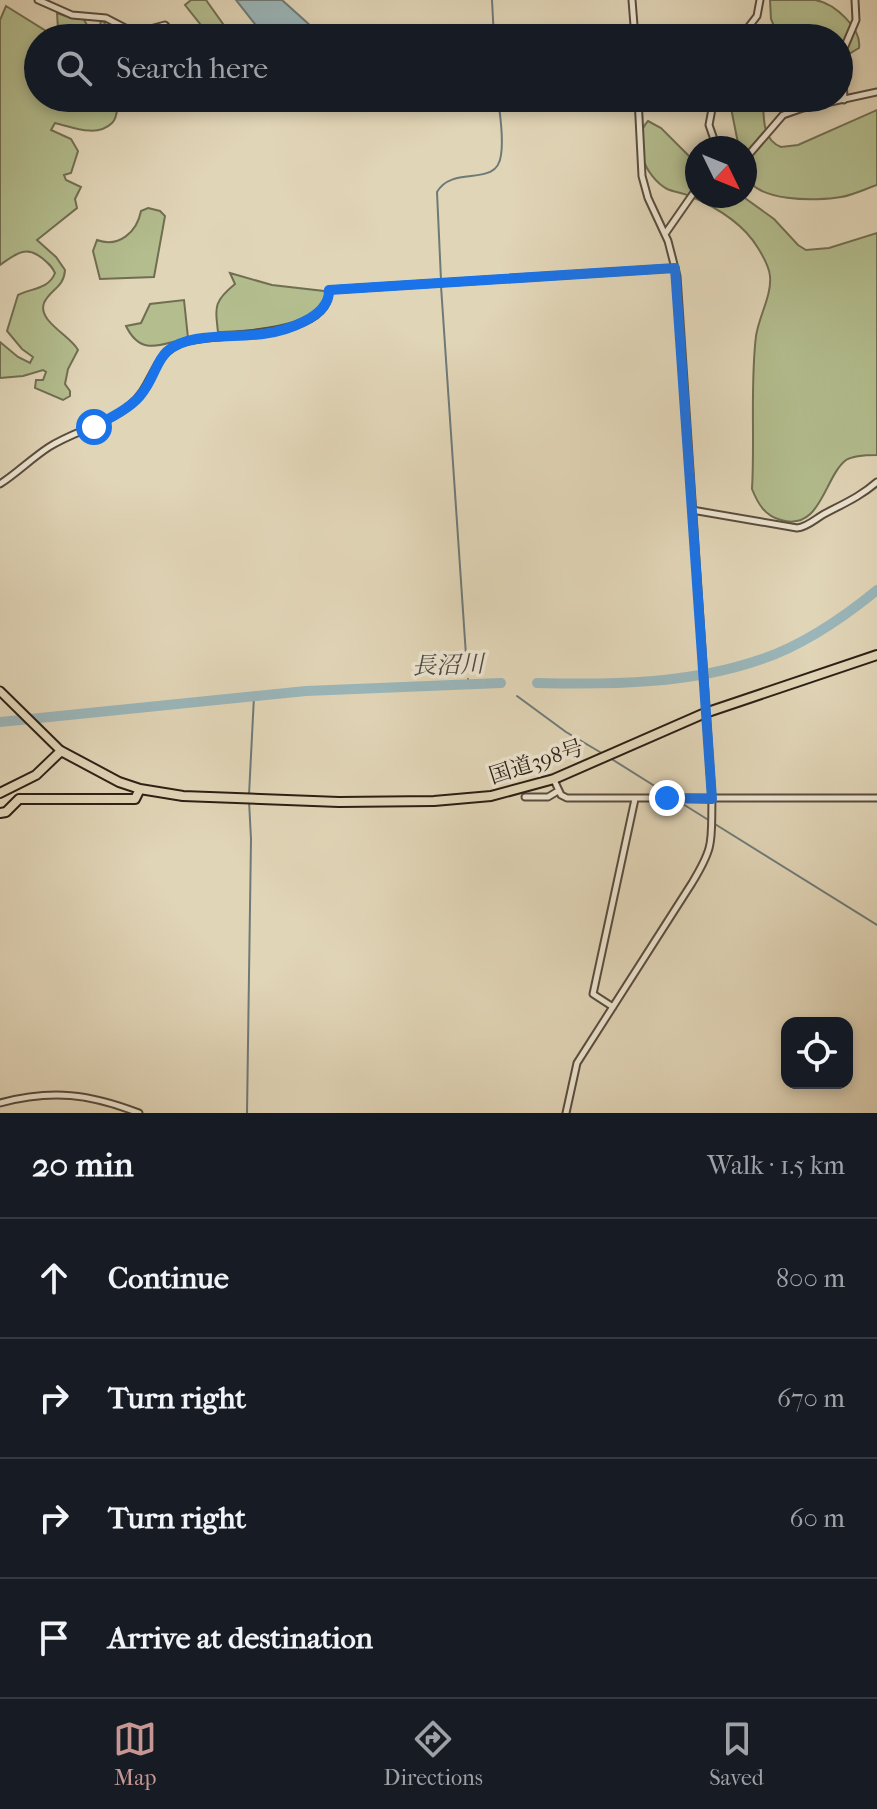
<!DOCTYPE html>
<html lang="en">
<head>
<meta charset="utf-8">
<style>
	:root { --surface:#171b24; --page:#242831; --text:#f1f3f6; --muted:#9ea1a6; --line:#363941; --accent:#c59692 }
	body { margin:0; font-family:"IM FELL French Canon","Noto Serif JP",serif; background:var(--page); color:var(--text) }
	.controls { position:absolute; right:24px; bottom:24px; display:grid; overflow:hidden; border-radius:16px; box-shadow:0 4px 12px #0003 }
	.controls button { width:72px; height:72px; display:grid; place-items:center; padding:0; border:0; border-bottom:2px solid var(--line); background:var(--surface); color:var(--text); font:40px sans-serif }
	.compass { position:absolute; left:685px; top:136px; width:72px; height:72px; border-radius:50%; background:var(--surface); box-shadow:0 4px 12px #0003; rotate:133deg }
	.stop { position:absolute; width:24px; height:24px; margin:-18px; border:6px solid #1a73e8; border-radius:50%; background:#fff }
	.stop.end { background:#1a73e8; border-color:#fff; box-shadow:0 2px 8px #0008 }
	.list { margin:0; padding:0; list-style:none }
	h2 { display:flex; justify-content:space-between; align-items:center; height:104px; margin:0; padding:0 32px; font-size:34px }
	h2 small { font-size:26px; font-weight:400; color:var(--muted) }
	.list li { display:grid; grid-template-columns:52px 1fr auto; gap:24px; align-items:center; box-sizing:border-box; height:120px; padding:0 32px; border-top:2px solid var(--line) }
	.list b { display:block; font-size:30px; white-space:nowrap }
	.list em { font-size:26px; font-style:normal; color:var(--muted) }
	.icon { flex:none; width:44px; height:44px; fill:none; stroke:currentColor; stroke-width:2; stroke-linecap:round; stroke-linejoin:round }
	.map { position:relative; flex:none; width:877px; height:1113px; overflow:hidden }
	.search { position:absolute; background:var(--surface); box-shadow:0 4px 12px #0003; left:24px; right:24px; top:24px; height:88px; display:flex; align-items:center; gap:20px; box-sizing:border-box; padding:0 28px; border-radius:44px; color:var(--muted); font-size:30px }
	.sheet { height:584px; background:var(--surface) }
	nav { display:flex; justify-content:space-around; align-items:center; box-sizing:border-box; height:112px; border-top:2px solid var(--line); background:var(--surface); font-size:22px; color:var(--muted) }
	nav a { display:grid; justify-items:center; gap:4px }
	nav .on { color:var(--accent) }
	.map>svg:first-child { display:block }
	.green { fill:#b3bd8e; stroke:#706e52; stroke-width:2 }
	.water { fill:#9ab6ba; stroke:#6e7a78; stroke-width:2 }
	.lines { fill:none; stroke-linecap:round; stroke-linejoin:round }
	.stream { stroke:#6e7a78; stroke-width:2 }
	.river { stroke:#9ab6ba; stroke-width:10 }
	.minor-casing { stroke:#594c3e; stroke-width:9 }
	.major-casing { stroke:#2c1f15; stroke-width:11 }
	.highway-casing { stroke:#2c1f15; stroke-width:12 }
	.minor { stroke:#ece4d0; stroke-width:5 }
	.major { stroke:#e1d5b7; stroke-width:7 }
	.highway { stroke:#e1d5b7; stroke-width:8 }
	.route { stroke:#1a73e8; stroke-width:10 }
	.labels { text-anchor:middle; stroke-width:7; stroke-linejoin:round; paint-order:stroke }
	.street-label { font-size:22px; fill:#2c1f15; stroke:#ece4d0 }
	.water-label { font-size:24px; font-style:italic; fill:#4d4c47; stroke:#ece4d0 }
</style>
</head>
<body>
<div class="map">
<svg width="877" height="1113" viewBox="0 0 877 1113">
	<rect width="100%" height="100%" fill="#e1d5b7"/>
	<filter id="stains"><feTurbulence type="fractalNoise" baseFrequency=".0025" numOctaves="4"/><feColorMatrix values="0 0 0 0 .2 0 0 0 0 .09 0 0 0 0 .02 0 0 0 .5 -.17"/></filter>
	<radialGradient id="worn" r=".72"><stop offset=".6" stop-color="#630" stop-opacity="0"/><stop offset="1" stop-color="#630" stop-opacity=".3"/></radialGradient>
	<!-- green -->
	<path class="green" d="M191,0H206L233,38H214L210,26L201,25L185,5Z
		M770,0C784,0 801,0 815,0C834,3 862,28 859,48L839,60V38H779L771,19Z
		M6,6L51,34L58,29L57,13L71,18H83L91,32L97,36L101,21L105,22L103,34L106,38H38V98H119C117,105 118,118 112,123C97,138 72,127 55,123L51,130L71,139L78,151L71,173L64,175L66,180L81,187L75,199L77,208L37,240L56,257L65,270C64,288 50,289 44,303C37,321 71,336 78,350L68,369L65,384L70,391V396L63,400L35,388L36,380H43L46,372L43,370L23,376L0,378V342L18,357L30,363L33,357L22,349L7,331L18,295C32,288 49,289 55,273C52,266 48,263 42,258C25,245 16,254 0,265V20Z
		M729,98H763C764,116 761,139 781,147L798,145L877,110V185C865,189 853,195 841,197C818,201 753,203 745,173C743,166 745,155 745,148H739Z
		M648,121L661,128L697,164V196H742L774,219L798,245L806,250L829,248L877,233V455C868,455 854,455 846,460C824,477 821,532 781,520C765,516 758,504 752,489C755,439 750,385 756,336C759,316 772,295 770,276C769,266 763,256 758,248C743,223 716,207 690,196C683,193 674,192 667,189C645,177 630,140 648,121Z
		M148,208L160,211L165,216L154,277L100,279L93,251L97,240C119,248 137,232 141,211Z
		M230,273L272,285L324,291L326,294C316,330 248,331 218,332C215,306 214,301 235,284Z
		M184,300L188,338C161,344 141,357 126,326L141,323L150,304Z"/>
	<!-- water -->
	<path class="water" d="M236,0H282L312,27L313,38H266Z"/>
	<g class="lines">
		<!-- stream -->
		<path class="stream" d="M492,0L494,38
			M441,280L437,192C453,164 497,189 501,155C504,137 500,116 498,98
			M441,286L467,670
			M468,679L469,684
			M517,696L566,732L605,755
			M610,758L669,795
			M249,795L254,696
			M678,801L877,925
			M247,1113L251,839L249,801"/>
		<!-- river -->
		<path class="river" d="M537,683C611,685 691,684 762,659C803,645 844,617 877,590
			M0,722L306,691L501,683"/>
		<!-- minor casing -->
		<g class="minor-casing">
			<path id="minor" d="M38,0L72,15L106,18L131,31L139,32L165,25L176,38
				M632,0L635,38
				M740,38L757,16L760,0
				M714,98L709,125L717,148
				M844,100L842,53L856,20L855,0
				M745,159L783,115L803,108L877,92
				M665,234L697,188
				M0,484C17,473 32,458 49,447C74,431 106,425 130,405C154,386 152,353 184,342C215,332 330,341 329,290L675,268
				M692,510L797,528C808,527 816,518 826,513C845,503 861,496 877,482
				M554,780L561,795L567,798H877
				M525,797H548L558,791
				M613,1007L593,994L635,799
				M0,1103C52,1089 90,1094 139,1113
				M566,1113L577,1063L692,883C715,845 711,842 712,799L677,276L668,241L648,198L642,176L638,98"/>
		</g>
		<!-- major casing -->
		<g class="major-casing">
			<path id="major" d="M0,691L61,751"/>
		</g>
		<!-- highway casing -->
		<g class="highway-casing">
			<path id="highway" d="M0,793L36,775L61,751L119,782L140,789L183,796L339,802L434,801L491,796L554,779L705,713L877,655
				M0,813L6,812L19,799H135L140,789"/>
		</g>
		<!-- minor -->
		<use href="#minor" class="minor"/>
		<!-- major -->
		<use href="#major" class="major"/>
		<!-- highway -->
		<use href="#highway" class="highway"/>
	</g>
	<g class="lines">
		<!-- route -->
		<path class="route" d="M94,427C109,418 128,410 140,396C162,370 152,347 196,339C218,335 241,337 263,334C286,331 330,317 329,290L675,268L712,799L667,798"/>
	</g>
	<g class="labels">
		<!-- street labels -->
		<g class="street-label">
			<text transform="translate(536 761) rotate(-18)" y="8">国道398号</text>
		</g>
		<!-- water labels -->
		<g class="water-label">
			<text transform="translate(448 665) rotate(-2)" y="8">長沼川</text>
		</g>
	</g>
	<rect width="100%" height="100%" filter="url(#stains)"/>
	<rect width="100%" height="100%" fill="url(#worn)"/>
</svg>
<div class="controls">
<button><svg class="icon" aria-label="locate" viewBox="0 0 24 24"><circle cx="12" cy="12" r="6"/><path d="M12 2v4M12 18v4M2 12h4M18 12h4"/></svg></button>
</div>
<svg class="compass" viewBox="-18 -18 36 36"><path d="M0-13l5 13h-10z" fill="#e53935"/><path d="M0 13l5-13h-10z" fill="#9ea1a6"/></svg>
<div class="stop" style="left:94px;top:427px"></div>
<div class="stop end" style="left:667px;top:798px"></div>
<div class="search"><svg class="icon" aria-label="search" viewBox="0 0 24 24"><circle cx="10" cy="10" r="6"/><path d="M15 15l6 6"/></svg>Search here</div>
</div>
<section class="sheet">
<h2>20 min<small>Walk · 1.5 km</small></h2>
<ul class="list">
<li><svg class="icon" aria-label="ahead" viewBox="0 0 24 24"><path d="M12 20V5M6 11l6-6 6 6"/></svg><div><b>Continue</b></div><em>800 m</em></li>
<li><svg class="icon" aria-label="right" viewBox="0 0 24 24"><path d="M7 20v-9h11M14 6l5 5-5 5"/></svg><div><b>Turn right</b></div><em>670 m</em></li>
<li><svg class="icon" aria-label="right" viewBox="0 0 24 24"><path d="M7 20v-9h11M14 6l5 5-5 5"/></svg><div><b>Turn right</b></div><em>60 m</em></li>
<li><svg class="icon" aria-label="arrive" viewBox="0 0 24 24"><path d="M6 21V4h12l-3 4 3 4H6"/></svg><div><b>Arrive at destination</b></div></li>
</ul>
</section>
<nav>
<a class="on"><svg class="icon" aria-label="map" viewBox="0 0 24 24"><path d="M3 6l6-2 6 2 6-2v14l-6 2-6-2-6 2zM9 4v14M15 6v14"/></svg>Map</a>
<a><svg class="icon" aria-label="directions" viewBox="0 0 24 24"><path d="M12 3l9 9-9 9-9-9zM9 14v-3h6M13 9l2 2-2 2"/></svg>Directions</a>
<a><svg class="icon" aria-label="saved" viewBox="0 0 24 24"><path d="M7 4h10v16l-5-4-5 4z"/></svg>Saved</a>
</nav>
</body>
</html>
